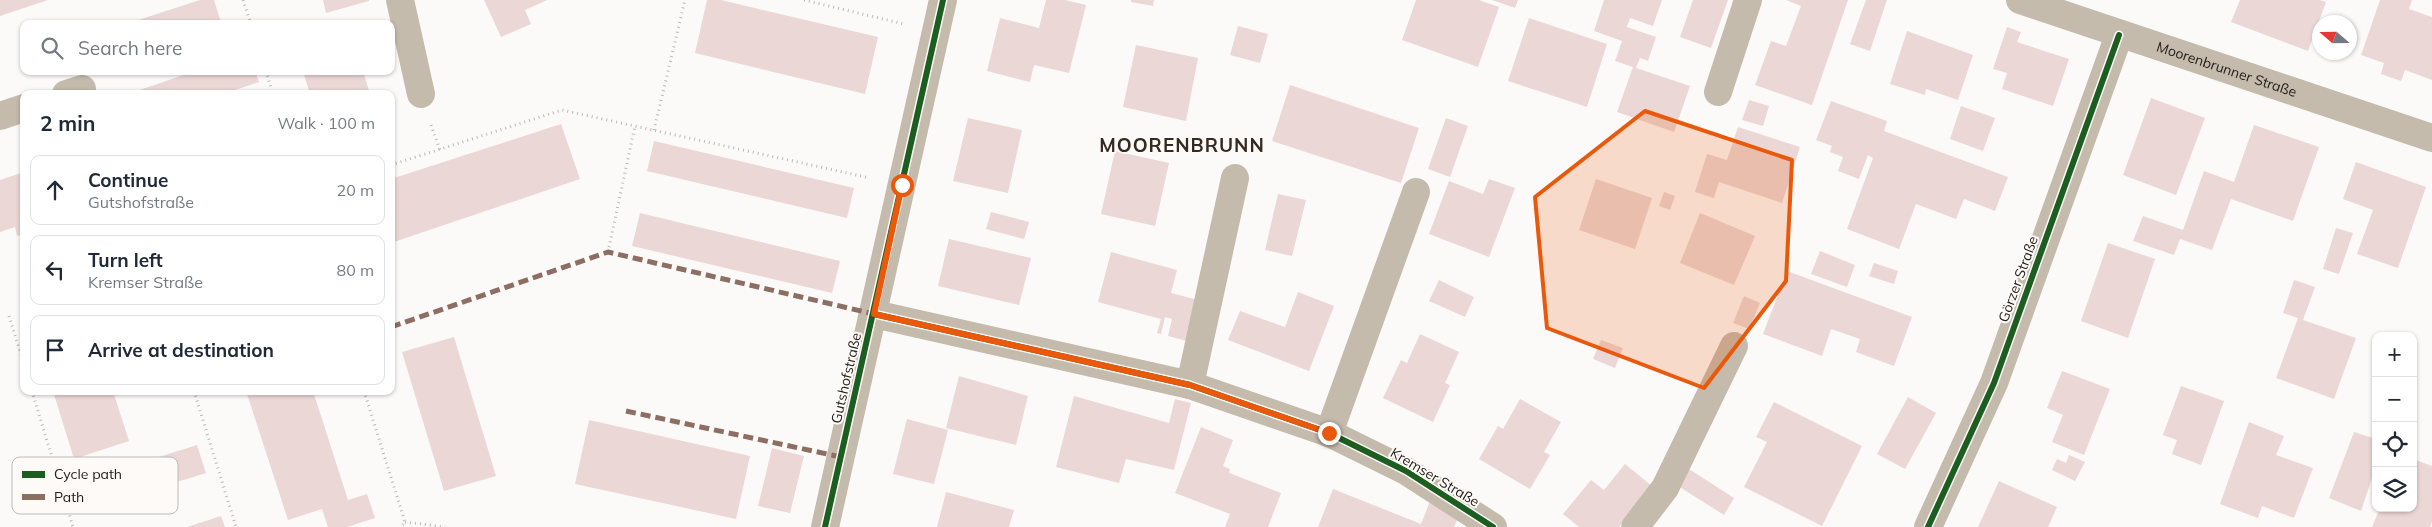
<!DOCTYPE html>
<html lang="en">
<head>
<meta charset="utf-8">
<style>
	:root { --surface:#fff; --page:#f6f6f7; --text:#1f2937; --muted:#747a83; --line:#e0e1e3 }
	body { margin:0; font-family:Mulish,sans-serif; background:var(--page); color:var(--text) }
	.controls { position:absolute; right:15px; bottom:15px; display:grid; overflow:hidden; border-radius:10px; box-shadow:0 1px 4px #0004 }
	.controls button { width:45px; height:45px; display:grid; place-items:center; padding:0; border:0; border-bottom:1px solid var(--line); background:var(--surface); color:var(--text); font:25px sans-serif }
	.compass { position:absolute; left:2312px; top:15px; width:45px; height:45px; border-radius:50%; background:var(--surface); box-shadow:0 1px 4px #0004; rotate:290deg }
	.stop { position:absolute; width:15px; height:15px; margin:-11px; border:4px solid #ea580c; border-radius:50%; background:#fff }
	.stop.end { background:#ea580c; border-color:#fff; box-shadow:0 1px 5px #0008 }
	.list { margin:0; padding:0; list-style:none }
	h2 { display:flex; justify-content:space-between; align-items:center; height:65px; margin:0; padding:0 20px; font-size:21px }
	h2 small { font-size:16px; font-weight:400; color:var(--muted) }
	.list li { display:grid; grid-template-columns:32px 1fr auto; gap:15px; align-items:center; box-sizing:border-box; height:70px; margin:0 10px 10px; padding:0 10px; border:1px solid var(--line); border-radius:10px }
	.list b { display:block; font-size:19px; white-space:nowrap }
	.list p { margin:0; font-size:16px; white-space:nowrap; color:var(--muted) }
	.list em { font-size:16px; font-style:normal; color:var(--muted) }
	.icon { flex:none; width:28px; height:28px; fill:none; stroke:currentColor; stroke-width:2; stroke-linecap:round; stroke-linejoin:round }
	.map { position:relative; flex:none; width:2432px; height:527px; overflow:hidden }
	.search { position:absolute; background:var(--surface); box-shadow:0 1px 4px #0004; left:20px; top:20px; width:375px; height:55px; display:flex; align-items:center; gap:12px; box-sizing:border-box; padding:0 18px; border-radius:10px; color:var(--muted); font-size:19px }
	.panel { position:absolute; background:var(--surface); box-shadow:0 1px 4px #0004; left:20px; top:90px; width:375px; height:305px; border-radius:10px }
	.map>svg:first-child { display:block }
	.building { fill:#ebd7d6 }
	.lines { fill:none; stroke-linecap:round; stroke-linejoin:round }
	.path { stroke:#beb8ae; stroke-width:3; stroke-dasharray:1 4; stroke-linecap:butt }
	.minor { stroke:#c4bbad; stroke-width:28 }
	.quiet { stroke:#8d6e63; stroke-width:5; stroke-dasharray:10 5; stroke-linecap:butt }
	.cycleway-casing { stroke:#fdfaf8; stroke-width:9 }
	.cycleway { stroke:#1b5e20; stroke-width:6 }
	.route { stroke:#ea580c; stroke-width:6 }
	.marked { fill:#e8590c; fill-opacity:0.2; stroke:#e8590c; stroke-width:4; stroke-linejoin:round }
	.labels { text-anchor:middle; stroke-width:4; stroke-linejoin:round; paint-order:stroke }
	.street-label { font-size:14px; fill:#26201b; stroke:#fdfaf8 }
	.district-label { font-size:19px; font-weight:bold; letter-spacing:1px; fill:#352a20; stroke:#fdfaf8 }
	.key { fill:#fdfaf8; stroke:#bcb9b6; stroke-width:1 }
	.key-label { font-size:14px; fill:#26201b }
</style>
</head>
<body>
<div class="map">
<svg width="2432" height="527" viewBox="0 0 2432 527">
	<rect width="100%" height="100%" fill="#fcfaf9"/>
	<!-- building -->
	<path class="building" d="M0,0H48L0,16Z
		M200,0H214L221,22L126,24Z
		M323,0H369V1L326,13Z
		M484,0H547L525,10L531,24L501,37Z
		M707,0H721L878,37L865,94L695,53Z
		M1046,0H1065L1086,5L1069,73L1034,65L1030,82L987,71L1000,18L1039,28Z
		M1131,0H1154L1153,6L1131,2Z
		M1416,0H1479L1499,7L1478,67L1402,40Z
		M1492,0H1518L1515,8Z
		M1604,0H1662L1653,26L1630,18L1627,27L1656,37L1648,61L1640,58L1636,68L1690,86L1674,132L1617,112L1633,67L1615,61L1622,41L1594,31Z
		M1693,0H1728L1711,48L1680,37Z
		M1786,0H1848L1812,105L1755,85L1771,41L1786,46L1801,6Z
		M1866,0H1887L1870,51L1850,44Z
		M2240,0H2320L2326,2L2308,51L2231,22Z
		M2380,0H2412L2409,9L2432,17V80L2405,70L2401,81L2381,74L2384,63L2361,55Z
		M1529,18L1607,44L1587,107L1508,81Z
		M1238,26L1268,34L1260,63L1230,55Z
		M2007,27L2021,32L2017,42L2069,59L2053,106L2002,89L2007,73L1993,69Z
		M1907,31L1973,55L1958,100L1926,89L1925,95L1890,84Z
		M1136,45L1198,58L1186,121L1123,107Z
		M195,71H255L259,82L223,94H128Z
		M303,71H363L370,94H310Z
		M1290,85L1419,128L1401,183L1272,141Z
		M2151,98L2205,118L2176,195L2123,175Z
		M1749,100L1769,106L1763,126L1742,120Z
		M1831,101L1887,121L1884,131L2008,177L1995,211L1964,199L1956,219L1916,204L1899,249L1847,229L1873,158L1868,155L1859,179L1838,171L1843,157L1830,152L1832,146L1816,140Z
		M1961,106L1995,118L1983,151L1950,139Z
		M968,118L1022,130L1008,193L953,181Z
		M1446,118L1468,126L1450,177L1428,169Z
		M561,124L580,179L391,243V179Z
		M2254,125L2319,147L2293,221L2231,199L2212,250L2180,239L2174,255L2133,241L2143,216L2183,230L2204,171L2234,182Z
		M1738,127L1800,147L1782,203L1719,182L1714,198L1695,192L1707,154L1727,160Z
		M654,141L854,188L847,218L647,171Z
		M1115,151L1169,163L1155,226L1101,214Z
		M2356,162L2426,187L2398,268L2357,254L2373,210L2343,199Z
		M24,172V234L17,236L15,227L0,232V180Z
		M1489,179L1515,188L1489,257L1429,234L1449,181L1483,194Z
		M1596,179L1652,198L1635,249L1579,230Z
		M1664,192L1675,196L1670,210L1659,206Z
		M1278,194L1306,200L1292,256L1265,250Z
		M991,212L1029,222L1024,239L986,229Z
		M640,213L840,261L832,293L632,246Z
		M1700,213L1755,236L1734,285L1680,263Z
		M2336,228L2353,233L2339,274L2323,269Z
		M949,239L1031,258L1019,305L938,286Z
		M2108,243L2155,259L2128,338L2081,321Z
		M1820,251L1855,265L1847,287L1811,274Z
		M1111,252L1177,270L1171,293L1198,300L1187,341L1168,336L1172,319L1165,317L1161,334L1157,333L1161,319L1098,302Z
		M1874,263L1898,271L1894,284L1869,276Z
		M1787,271L1912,317L1894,366L1856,352L1860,339L1831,329L1822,356L1763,334Z
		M1439,280L1474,297L1465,317L1429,301Z
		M2294,280L2315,287L2303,320L2356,338L2334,399L2276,378L2298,318L2283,313Z
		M1298,292L1334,306L1309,371L1228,340L1240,311L1285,327Z
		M1744,296L1760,303L1749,329L1733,323Z
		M1420,334L1459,352L1445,383L1450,385L1433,422L1383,398L1401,360L1407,363Z
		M454,337L496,476L444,491L402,352Z
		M1601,340L1623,348L1615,368L1593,359Z
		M2062,371L2110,389L2084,455L2052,442L2063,415L2047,408Z
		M959,376L1028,396L1016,445L946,428Z
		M2181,386L2224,401L2201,465L2172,454L2177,440L2163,435Z
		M53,391H113L129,441L74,459Z
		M246,391H313L348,500L367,494L375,518L347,527H328L322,509L288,520Z
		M1074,396L1169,423L1175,399L1191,403L1174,470L1126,459L1119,483L1056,467Z
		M1908,397L1936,413L1905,469L1877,454Z
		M1520,399L1561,422L1544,452L1550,455L1530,489L1479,459L1498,426L1503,429Z
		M1774,402L1862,446L1822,526L1744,487L1767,442L1756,437Z
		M907,419L948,430L934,484L893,474Z
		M589,420L750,456L736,519L575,484Z
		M2249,422L2284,436L2276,455L2313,468L2294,518L2262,506L2258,518L2220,504Z
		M1201,427L1233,440L1223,466L1230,469L1229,473L1281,493L1268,527H1225L1230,514L1175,493Z
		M2354,432L2376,439V466L2361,511L2329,498Z
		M197,445L206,473L84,511L76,483Z
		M772,448L804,456L790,513L758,506Z
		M2069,455L2085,462L2075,481L2052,470L2057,459L2066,463Z
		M2413,459L2432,466V522L2430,527H2372L2380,508H2413Z
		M1625,464L1652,486L1619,527H1579L1563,514L1591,480L1604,490Z
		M1689,469L1734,498L1724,515L1678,486Z
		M1999,481L2057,507L2048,527H1978Z
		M1333,489L1421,524L1431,499L1461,511L1454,527H1318Z
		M946,492L1014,510L1009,527H937Z
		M221,516L225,527H187Z"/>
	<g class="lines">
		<!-- path -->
		<path class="path" d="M243,0L251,24
			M804,0L904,24
			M266,71L273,94
			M431,125L440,150
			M654,130L685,0
			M391,165L562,110L870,178
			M608,252L635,126
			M9,316L24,364
			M32,391L73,527
			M194,391L236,527
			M364,391L405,522L401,527
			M405,522L445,527"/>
		<!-- minor -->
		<g class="minor">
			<path d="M400,0L421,94"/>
			<path id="s1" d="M2020,0L2432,138"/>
			<path d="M1718,92L1748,0"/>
			<path d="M66,94L82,89"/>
			<path d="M0,116L24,108"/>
			<path d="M874,314L1190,385L1329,433L1406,471L1493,527"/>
			<path d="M1190,385L1235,178"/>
			<path d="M1329,433L1416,192"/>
			<path d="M825,527L943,0"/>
			<path d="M1635,527L1665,488L1734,346"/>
			<path d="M1928,527L1994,383L2119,35"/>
		</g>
		<!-- quiet -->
		<path class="quiet" d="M391,327L608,252L874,314
			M626,411L841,457"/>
		<!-- cycleway casing -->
		<g class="cycleway-casing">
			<path id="cycleway" d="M874,314L1190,385L1329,433L1406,471L1493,527
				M825,527L943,0
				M1928,527L1994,383L2119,35"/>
		</g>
		<!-- cycleway -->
		<use href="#cycleway" class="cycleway"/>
	</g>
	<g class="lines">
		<!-- route -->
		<path class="route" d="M902,185L874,314L1190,385L1329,433"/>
	</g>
	<!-- marked area -->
	<path class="marked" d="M1645,111L1792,160L1786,281L1704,388L1547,328L1535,197Z"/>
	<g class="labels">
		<!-- street labels -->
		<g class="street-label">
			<text dy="5" stroke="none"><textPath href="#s1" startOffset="218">Moorenbrunner Straße</textPath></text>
			<text transform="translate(2018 279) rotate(-70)" y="5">Görzer Straße</text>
			<text transform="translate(846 378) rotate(-77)" y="5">Gutshofstraße</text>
			<text transform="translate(1435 477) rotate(31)" y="5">Kremser Straße</text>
		</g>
		<!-- district labels -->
		<g class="district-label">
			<text x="1182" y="152">MOORENBRUNN</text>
		</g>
	</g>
	<!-- legend -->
	<rect x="12" y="457" width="166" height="57" rx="8" class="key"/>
	<rect x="22" y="471" width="23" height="7" fill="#1b5e20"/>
	<rect x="22" y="494" width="23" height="6" fill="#8d6e63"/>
	<g class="key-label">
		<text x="54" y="479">Cycle path</text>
		<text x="54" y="502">Path</text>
	</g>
</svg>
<div class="controls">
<button>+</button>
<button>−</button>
<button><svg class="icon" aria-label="locate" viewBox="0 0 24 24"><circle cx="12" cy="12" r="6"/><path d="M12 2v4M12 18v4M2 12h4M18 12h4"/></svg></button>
<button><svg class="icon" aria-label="layers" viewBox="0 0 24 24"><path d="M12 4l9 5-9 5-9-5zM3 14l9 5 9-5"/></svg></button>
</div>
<svg class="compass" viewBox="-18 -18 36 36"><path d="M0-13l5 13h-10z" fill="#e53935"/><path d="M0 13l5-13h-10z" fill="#747a83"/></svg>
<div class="stop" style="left:902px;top:185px"></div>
<div class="stop end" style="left:1329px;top:433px"></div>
<div class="search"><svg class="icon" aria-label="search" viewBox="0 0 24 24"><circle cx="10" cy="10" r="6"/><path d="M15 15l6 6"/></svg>Search here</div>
<section class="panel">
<h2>2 min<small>Walk · 100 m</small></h2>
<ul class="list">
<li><svg class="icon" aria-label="ahead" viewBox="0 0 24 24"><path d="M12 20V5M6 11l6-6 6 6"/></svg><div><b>Continue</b><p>Gutshofstraße</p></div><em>20 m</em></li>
<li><svg class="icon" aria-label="left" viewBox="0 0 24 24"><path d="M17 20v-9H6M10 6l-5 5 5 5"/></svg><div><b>Turn left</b><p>Kremser Straße</p></div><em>80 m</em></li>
<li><svg class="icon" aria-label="arrive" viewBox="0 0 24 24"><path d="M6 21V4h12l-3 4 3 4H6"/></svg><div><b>Arrive at destination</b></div></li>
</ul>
</section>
</div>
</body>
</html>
